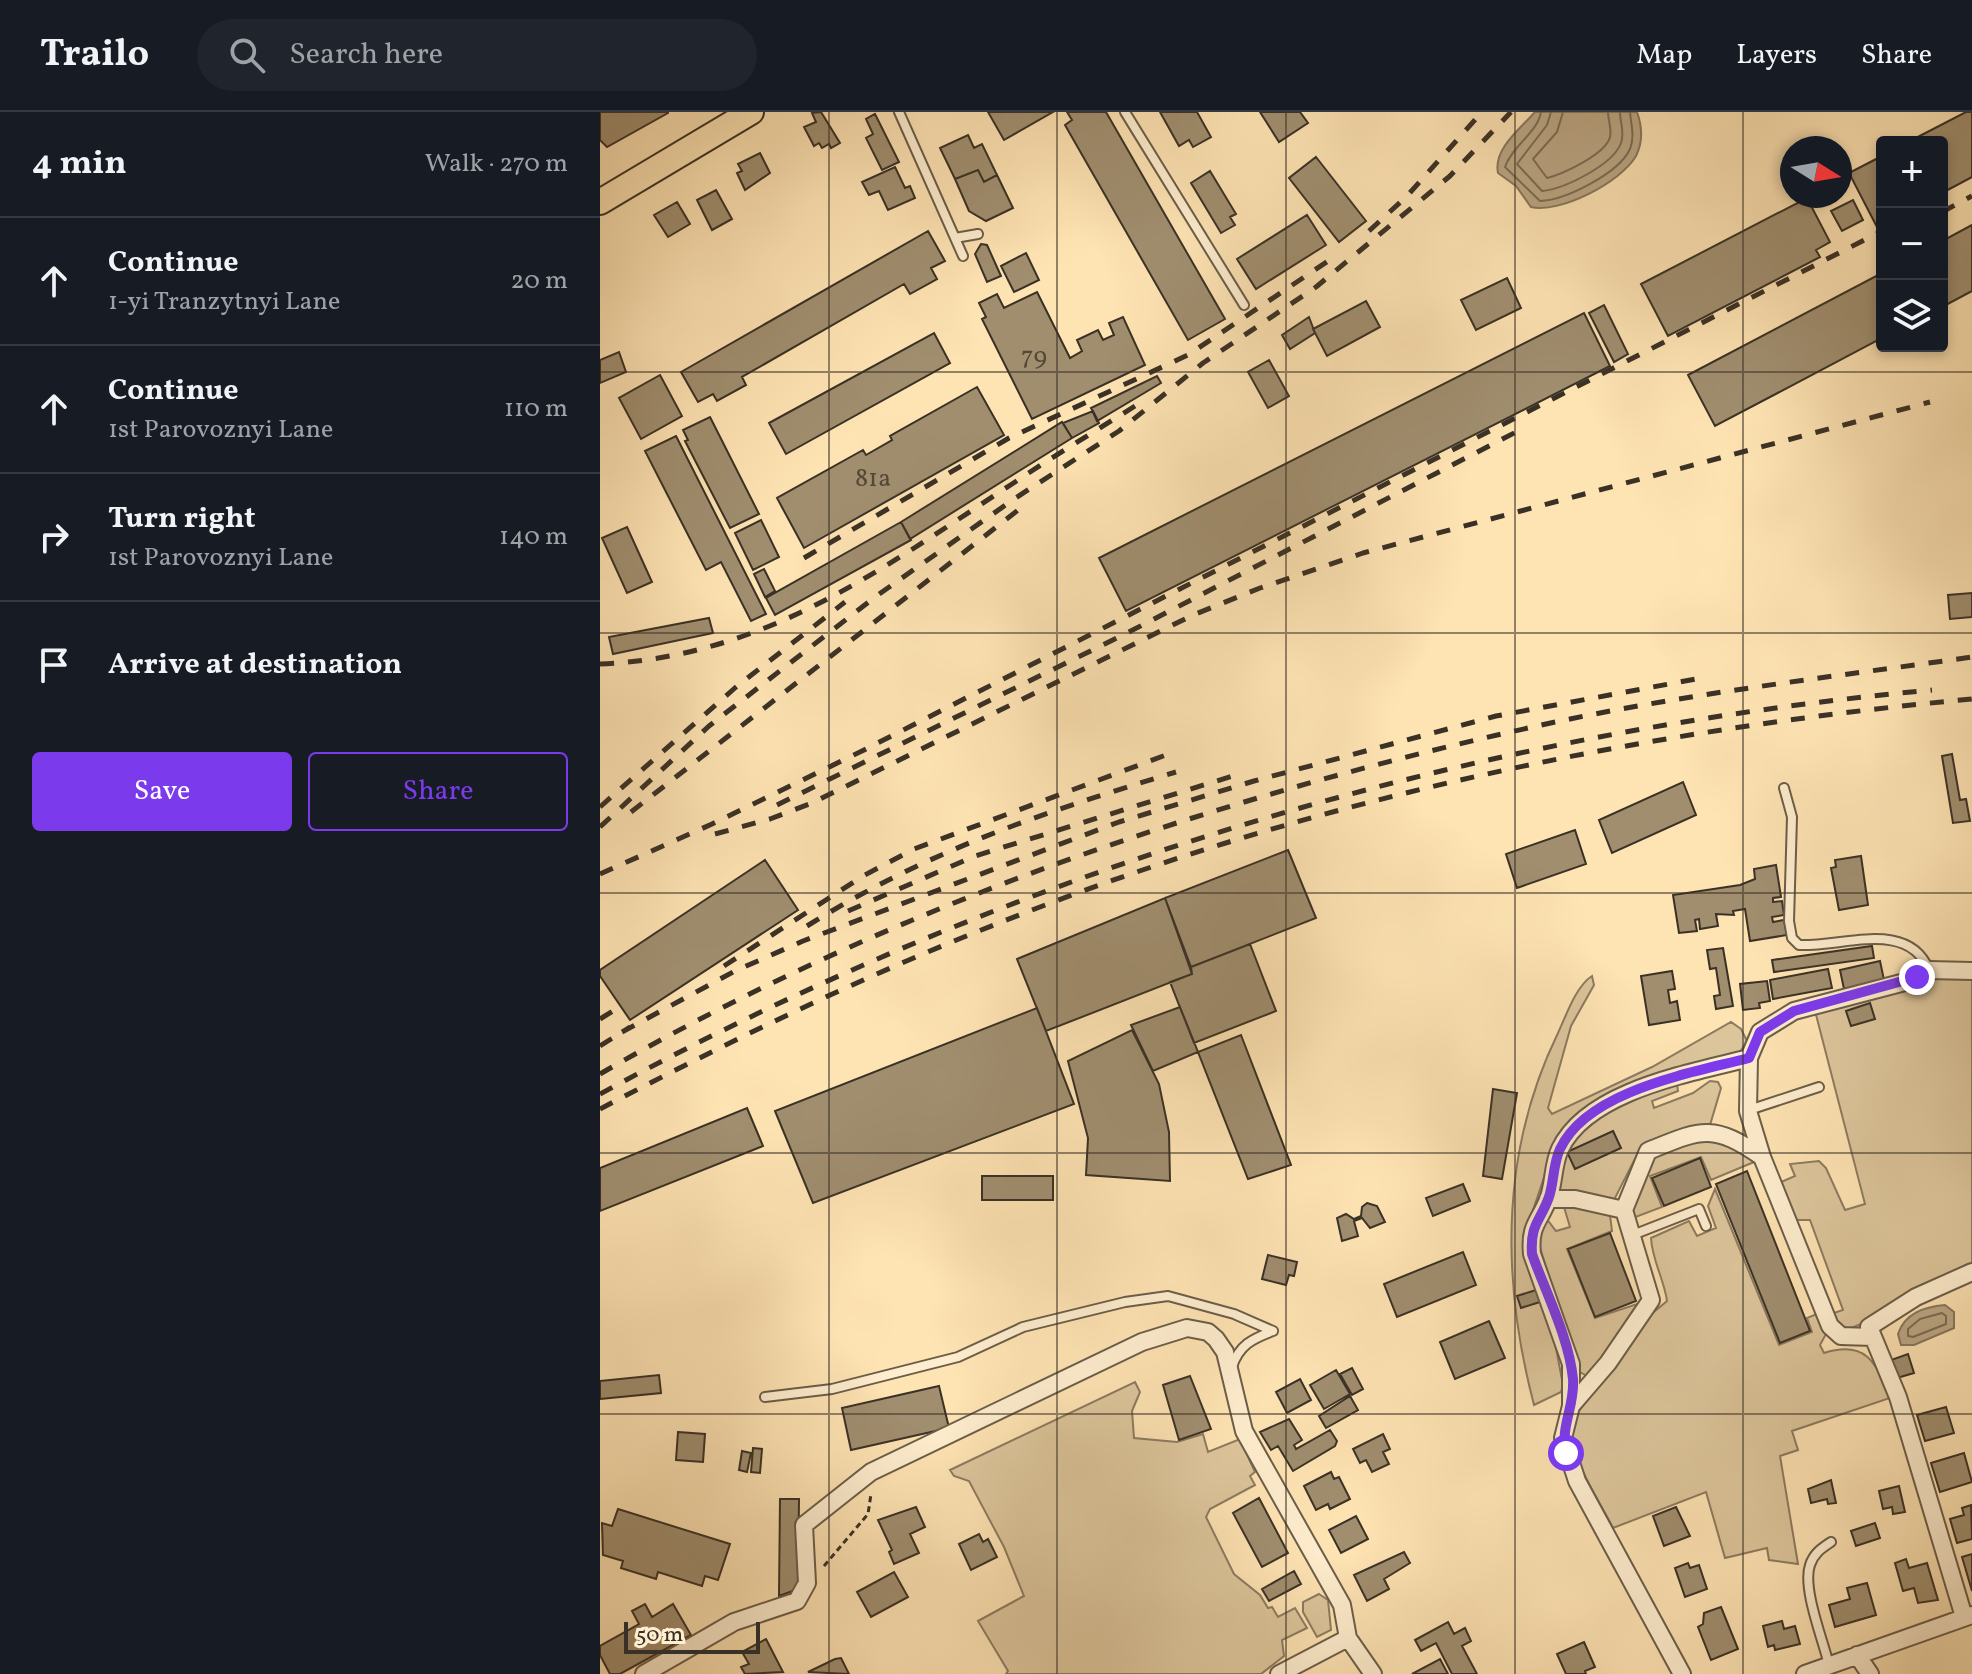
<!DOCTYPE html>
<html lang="en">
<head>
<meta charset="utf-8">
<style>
	:root { --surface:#171b24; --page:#20242c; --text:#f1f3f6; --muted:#9ea1a6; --line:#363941; --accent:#7c3aed }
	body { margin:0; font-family:Vollkorn,serif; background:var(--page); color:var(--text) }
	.controls { position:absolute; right:24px; top:24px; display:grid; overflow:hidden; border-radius:8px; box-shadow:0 4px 12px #0003 }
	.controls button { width:72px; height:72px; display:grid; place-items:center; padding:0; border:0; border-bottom:2px solid var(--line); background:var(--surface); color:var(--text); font:40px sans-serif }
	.compass { position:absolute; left:1180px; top:24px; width:72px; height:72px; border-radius:50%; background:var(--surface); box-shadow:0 4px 12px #0003; rotate:101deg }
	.scale { position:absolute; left:24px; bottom:20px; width:136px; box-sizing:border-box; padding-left:8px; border:4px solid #3a3126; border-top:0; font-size:22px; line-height:28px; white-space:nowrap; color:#3a3126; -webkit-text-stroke:6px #feedce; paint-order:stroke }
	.stop { position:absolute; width:24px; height:24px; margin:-18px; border:6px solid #7c3aed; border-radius:50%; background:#fff }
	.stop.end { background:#7c3aed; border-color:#fff; box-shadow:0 2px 8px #0008 }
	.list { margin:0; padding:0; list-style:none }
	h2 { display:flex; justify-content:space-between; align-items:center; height:104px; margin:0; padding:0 32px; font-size:34px }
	h2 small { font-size:26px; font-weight:400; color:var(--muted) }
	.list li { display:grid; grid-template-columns:52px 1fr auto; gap:24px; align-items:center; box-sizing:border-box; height:128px; padding:0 32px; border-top:2px solid var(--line) }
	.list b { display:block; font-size:30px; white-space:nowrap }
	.list p { margin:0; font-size:26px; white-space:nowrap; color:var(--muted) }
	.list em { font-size:26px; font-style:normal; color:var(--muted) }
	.actions { display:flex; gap:16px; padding:24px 32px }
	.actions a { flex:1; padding:18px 0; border:2px solid var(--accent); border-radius:8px; text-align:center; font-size:28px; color:var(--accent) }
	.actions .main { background:var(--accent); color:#fff }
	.icon { flex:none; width:44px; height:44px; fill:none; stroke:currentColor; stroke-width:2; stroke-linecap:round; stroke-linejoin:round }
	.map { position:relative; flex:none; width:1372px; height:1562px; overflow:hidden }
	header { display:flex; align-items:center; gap:48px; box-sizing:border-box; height:112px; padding:0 40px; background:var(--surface); border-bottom:2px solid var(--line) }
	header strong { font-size:38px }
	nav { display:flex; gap:44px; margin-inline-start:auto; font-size:28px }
	.search { width:560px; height:72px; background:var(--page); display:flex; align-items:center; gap:20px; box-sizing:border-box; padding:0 28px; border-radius:44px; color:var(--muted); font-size:30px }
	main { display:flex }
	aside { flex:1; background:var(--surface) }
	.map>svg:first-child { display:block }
	.green { fill:#ddc59b; stroke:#8c7b60; stroke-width:2; fill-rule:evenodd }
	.water { fill:#bba683; stroke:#87775e; stroke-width:2 }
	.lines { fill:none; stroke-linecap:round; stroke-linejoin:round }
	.shore { stroke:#7a6c54; stroke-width:2 }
	.building { fill:#a08e6f; stroke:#3a3126; stroke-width:2 }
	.lane-casing { stroke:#6b5e49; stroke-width:12 }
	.street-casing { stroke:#6b5e49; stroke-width:20 }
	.primary-casing { stroke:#3a3126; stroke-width:28 }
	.path { stroke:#3a3126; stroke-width:3; stroke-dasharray:6 4; stroke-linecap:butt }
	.lane { stroke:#feedce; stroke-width:8 }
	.street { stroke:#feedce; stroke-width:16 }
	.primary { stroke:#fee3b3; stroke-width:24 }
	.rail { stroke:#3a3126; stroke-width:5; stroke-dasharray:14 14; stroke-linecap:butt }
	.route { stroke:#7c3aed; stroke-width:10 }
	.grid { fill:none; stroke:#3a3126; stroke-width:2; stroke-opacity:0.55 }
	.labels { text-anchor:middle; stroke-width:8; stroke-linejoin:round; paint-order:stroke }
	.number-label { font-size:26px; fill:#544838 }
</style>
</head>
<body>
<header>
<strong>Trailo</strong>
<div class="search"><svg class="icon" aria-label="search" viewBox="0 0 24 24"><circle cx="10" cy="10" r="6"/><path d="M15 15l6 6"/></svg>Search here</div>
<nav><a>Map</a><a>Layers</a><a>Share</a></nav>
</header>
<main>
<aside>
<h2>4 min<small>Walk · 270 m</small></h2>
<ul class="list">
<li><svg class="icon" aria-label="ahead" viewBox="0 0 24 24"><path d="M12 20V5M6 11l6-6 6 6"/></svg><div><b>Continue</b><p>1-yi Tranzytnyi Lane</p></div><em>20 m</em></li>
<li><svg class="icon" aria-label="ahead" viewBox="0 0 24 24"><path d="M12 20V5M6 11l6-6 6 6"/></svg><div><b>Continue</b><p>1st Parovoznyi Lane</p></div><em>110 m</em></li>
<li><svg class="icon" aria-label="right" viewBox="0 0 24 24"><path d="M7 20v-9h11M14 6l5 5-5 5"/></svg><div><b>Turn right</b><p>1st Parovoznyi Lane</p></div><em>140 m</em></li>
<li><svg class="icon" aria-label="arrive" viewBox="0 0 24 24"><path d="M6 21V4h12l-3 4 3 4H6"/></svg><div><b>Arrive at destination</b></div></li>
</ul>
<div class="actions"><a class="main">Save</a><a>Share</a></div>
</aside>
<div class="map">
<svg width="1372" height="1562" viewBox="0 0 1372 1562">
	<rect width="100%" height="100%" fill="#fee3b3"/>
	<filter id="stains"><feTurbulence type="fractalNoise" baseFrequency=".0025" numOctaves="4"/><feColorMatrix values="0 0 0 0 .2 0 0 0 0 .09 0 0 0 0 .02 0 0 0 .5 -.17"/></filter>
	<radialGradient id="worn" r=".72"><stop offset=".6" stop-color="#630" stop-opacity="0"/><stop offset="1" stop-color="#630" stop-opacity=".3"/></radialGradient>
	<!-- green -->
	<path class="green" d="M992,864L994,873L971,914L948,996L952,1002L1052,955L1131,910L1141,917L1147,929L1140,940L1045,968L952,1042L931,1104L963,1273L961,1280L934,1293C901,1167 900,1040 958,921C966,904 976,874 992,864Z
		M1345,864L1372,866V1153L1261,1212L1249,1217L1239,1215L1231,1202L1243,1198L1210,1108H1195L1179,1071L1195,1064L1190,1052L1219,1049L1226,1056L1245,1098L1265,1092L1214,895L1279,885Z
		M1110,969L1118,970L1121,976L1110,1013L1088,1016L1042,1033L1014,1088L960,1078C948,1038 1007,992 1041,981C1052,977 1065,975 1077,972L1078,979L1052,989L1054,996L1093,981ZM1013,1019L1020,1036L975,1057L968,1040Z
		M1104,1023L1144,1039L1154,1050L1111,1068L1101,1045L1050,1064L1062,1095L1033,1106L1031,1096L1050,1045Z
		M1115,1077L1179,1233L1212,1220L1207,1206L1219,1201L1226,1222L1220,1233L1224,1241C1265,1228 1276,1249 1290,1286L1192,1319L1198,1338L1180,1344L1198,1452L1169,1448L1167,1436L1125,1446L1106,1380L1013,1416C997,1384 968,1345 972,1309L1043,1209L1067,1189C1064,1167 1052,1148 1051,1126L1089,1109L1097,1124L1116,1116L1108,1094Z
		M974,1092L1010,1103L1012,1119L967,1137L995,1206L1040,1191L994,1261L987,1264L978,1259L937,1126L946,1106L956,1119L970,1115L964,1095Z
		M535,1270L540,1280L532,1299L534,1326L577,1330L603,1322L608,1340L640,1327L655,1360L650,1364L655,1373L610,1397L606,1405L634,1462L660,1483L668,1496L672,1495L678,1505L695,1496L707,1516L682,1528L684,1544L661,1562H406L408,1559L378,1509L424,1484L404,1435L369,1369L354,1364L350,1358Z
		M719,1482L728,1488L731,1518L717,1525L703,1500V1490Z"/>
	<!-- water -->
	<path class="water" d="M935,0H1037C1042,14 1043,30 1036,44C1021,70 960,102 931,95L916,74L898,61C893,37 921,16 935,0Z
		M1345,1193L1354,1200V1216L1314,1233H1301L1298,1222C1305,1201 1324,1195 1345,1193Z"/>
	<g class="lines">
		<!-- shore -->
		<path class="shore" d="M941,0C938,20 912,34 905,55L940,89C966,88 1019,61 1030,37C1035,24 1031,13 1030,0
			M951,0L947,13L917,52L942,79C964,77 1013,53 1021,31C1025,20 1020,11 1020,0
			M963,0L957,20L933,47L947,66C963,62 1006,42 1010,25C1012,17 1008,8 1008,0
			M1342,1201L1346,1204V1212L1313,1225L1308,1224V1217L1320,1207Z"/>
	</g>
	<!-- building -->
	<path class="building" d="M0,0H68V1L7,35L0,28Z
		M221,0L240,31L231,36L229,32L222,36L219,31L214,34L204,15L216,10L212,1Z
		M388,0H453L404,28Z
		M467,0H506L625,207L588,228L465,13L472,8Z
		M560,0H597L611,25L593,35L589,28L579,34Z
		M660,0H700L708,11L679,30Z
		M1366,0H1372V65L1342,81V30H1308Z
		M275,2L299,50L282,58L266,26L273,22L266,7Z
		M368,23L374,36L382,32L397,63L384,70L378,58L355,67L340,36Z
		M160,41L170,61L145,78L137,61L142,59L138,52Z
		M1282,44V112L1277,115L1249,61Z
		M716,45L766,109L739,130L689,66Z
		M295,55L305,76L310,74L315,86L288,98L279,79L269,83L262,70Z
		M378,58L384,70L397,63L413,96L386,109L369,99L355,67Z
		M610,59L636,102L630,105L635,113L621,121L591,71Z
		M116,78L132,107L112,118L97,88Z
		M1207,86L1230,130L1216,138L1220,145L1068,224L1041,172Z
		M1253,88L1263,108L1242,119L1231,99Z
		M77,90L90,112L68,125L54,103Z
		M707,103L726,133L656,177L637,147Z
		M1372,113V179L1342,195V129Z
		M328,119L345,149L331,156L337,167L310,182L304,172L142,265L146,273L117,289L113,282L98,290L81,260Z
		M381,132L387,133L401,164L387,170L375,142Z
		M426,141L439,168L414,180L401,154Z
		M1282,161V226L1115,314L1088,263Z
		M907,166L921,196L876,218L861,188Z
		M437,180L470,246L482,239L477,228L498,218L503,228L514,223L509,211L523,205L545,253L432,307L382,207L386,205L379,191L397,182L404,196Z
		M766,189L780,215L727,244L713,217Z
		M1004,193L1028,242L1014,250L989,201Z
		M984,201L1010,254L526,499L499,446Z
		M709,205L715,221L690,237L682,223Z
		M334,221L350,251L186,342L169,311Z
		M19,240L26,260L0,271V248Z
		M669,248L689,284L668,296L648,260Z
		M60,263L82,304L41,327L19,286Z
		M557,264L561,271L497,309L491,296Z
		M377,275L404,323L204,436L177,386L263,338L266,343L292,328L290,324Z
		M493,299L499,311L472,326L463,311Z
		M110,305L159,402L130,416L85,329L88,328L83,318Z
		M462,310L472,326L310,427L301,410Z
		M76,324L166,502L151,509L121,450L106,458L45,339Z
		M161,408L179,445L153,458L135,421Z
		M301,410L311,428L175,503L166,486Z
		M27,415L52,470L27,481L2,426Z
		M164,457L175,479L165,485L154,462Z
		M1372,481V505L1350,507L1348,483Z
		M109,506L113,521L13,542L9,525Z
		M1352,642L1360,688L1366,687L1370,709L1353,711L1342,644Z
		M1083,670L1096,703L1012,741L999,708Z
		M975,718L986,752L917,776L906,742Z
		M688,738L716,806L591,855L565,786Z
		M1261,744L1268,793L1239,798L1231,756L1236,755L1235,748Z
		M165,748L198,798L30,908L0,864V858Z
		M1176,753L1181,785L1173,786V790L1182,789L1184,803L1172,805L1173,810L1184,808L1187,823L1150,829L1145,797L1133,799L1134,803L1116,802L1118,814L1100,817L1099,807L1095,808L1097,819L1079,821L1073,783L1140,773L1155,767L1154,757Z
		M565,786L592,862L446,919L417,847Z
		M650,832L676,899L594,931L570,870L592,862L591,855Z
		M1272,834L1274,846L1174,860L1172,848Z
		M1123,836L1133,894L1116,897L1114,884L1120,883L1116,856L1110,857L1107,838Z
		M1280,849L1284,868L1244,877L1240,858Z
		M1228,857L1232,876L1173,887L1170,868Z
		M1072,859L1075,877L1068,878L1070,891L1077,889L1080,908L1049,913L1041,864Z
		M1167,869L1170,889L1159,891L1160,896L1143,898L1140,872Z
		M1270,891L1275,907L1251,914L1246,899Z
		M580,895L598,940L553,959L531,913Z
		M437,896L474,992L213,1091L175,999Z
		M532,918L559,972L569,1020L570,1069L486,1063L488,1026L468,949Z
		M641,923L691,1053L648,1067L598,940Z
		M893,977L917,981L902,1067L883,1064Z
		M147,996L163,1034L0,1099V1056Z
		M1013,1019L1021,1036L975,1057L967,1040Z
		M1100,1046L1111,1075L1064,1094L1052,1066Z
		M1147,1059L1210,1219L1180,1231L1116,1072Z
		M382,1064H453V1088H382Z
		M863,1072L870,1089L833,1104L826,1086Z
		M767,1091L777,1094L785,1110L770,1116L762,1106L754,1109L758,1124L742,1129L737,1106L746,1102L754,1107L761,1104L762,1095Z
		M1010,1121L1036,1189L995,1205L968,1137Z
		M863,1140L876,1173L797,1205L784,1172Z
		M668,1143L697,1150L694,1164L689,1163L686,1173L662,1167Z
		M936,1178L940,1190L921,1196L917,1184Z
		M889,1209L905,1246L855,1267L840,1230Z
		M1308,1242L1314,1261L1297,1266L1291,1248Z
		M752,1256L763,1277L752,1283L740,1262Z
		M736,1258L750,1282L724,1297L710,1273Z
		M59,1263L61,1281L0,1287V1269Z
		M590,1264L611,1317L579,1328L563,1273Z
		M700,1267L711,1288L687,1301L676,1280Z
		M339,1274L349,1316L251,1338L242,1296Z
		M750,1284L758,1298L726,1316L719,1304Z
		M1346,1295L1354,1321L1325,1329L1317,1303Z
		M689,1307L702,1328L694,1333L696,1337L730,1318L737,1329L735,1334L693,1359L678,1334L671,1338L660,1320Z
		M78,1320L105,1322L103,1350L76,1348Z
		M783,1322L790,1337L783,1340L789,1352L772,1360L766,1348L760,1351L753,1337Z
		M153,1336L162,1337L160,1361L151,1360Z
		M142,1339L151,1341L147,1360L139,1358Z
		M1364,1341L1372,1370L1340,1380L1331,1351Z
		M731,1360L734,1367L739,1365L750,1387L730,1397L728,1392L716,1398L704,1374Z
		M1231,1368L1236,1391L1228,1392L1227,1387L1211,1391L1208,1377Z
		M1299,1374L1305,1400L1293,1402L1292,1395L1283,1397L1279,1379Z
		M659,1386L688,1441L662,1455L633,1401Z
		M180,1387H199L198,1477L179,1484Z
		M1371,1393L1372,1427L1357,1431L1350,1407L1364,1403L1362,1396Z
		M316,1395L325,1415L310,1422L319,1441L294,1452L289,1440L292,1438L278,1408Z
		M1076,1395L1090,1424L1064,1434L1053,1404Z
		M18,1397L130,1432L118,1468L105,1464L102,1474L58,1460L56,1467L21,1456L23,1449L3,1443L2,1411L12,1414Z
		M756,1404L768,1427L741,1441L729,1418Z
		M1275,1411L1280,1426L1256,1434L1251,1419Z
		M379,1422L383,1430L388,1427L397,1445L371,1458L359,1432Z
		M804,1440L810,1451L784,1467L789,1477L767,1489L754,1463Z
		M1372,1442V1479L1362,1445Z
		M1306,1447L1309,1456L1327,1451L1338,1488L1318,1491L1314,1476L1303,1479L1295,1451Z
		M1088,1451L1090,1456L1099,1453L1107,1477L1085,1485L1075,1456Z
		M694,1459L701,1472L669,1489L662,1477Z
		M294,1460L308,1485L271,1505L257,1480Z
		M1267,1471L1276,1503L1235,1515L1229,1493L1250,1487L1247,1476Z
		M45,1492L52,1505L73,1492L91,1523L20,1562H10L0,1543V1534L39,1512L32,1499Z
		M1121,1495L1138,1537L1111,1548L1098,1515L1103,1512L1104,1501Z
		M1182,1509L1184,1517L1195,1514L1200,1532L1175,1538L1174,1533L1168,1535L1163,1514Z
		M848,1510L854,1522L865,1516L871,1529L862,1534L877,1562H852L836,1531L821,1539L815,1528Z
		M166,1527L183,1560L145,1562L141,1555L149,1552L142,1540Z
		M984,1530L995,1555L985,1559L986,1562H966L957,1542Z
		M241,1546L249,1562L208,1560L235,1547Z
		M840,1547L848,1562H812Z"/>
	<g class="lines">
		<!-- lane casing -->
		<g class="lane-casing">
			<path id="lane" d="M299,0L363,144
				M525,0L644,193
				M355,126L378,122
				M1184,676L1192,705L1189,809L1192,826L1199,833C1243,835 1308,807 1329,858
				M1149,998L1219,975
				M1030,1124L1099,1097L1106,1114
				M632,1255C639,1233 652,1227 673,1219
				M165,1285L232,1277L358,1245L423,1215L525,1190L568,1184L634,1202L673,1219
				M1229,1553C1223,1528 1202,1476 1210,1453C1214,1441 1222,1436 1231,1430"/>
		</g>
		<!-- street casing -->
		<g class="street-casing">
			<path id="street" d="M1149,946L1148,999L1162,1045
				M948,1087H975L1024,1098
				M971,1293V1252L932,1142C929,1112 940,1110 949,1085C954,1070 953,1052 960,1037C988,978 1092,961 1149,946L1160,920L1194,899L1305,870L1329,858L1372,859
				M1364,1505L1298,1285L1269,1215L1316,1185L1372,1160
				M1257,1543L1270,1562
				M44,1562L134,1510L197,1489L207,1471L204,1413L271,1360L542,1230L587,1216L608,1220L616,1227L625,1240L644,1319L742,1493L748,1526L773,1562
				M679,1562L748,1526
				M1082,1562L977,1369L963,1326L971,1294L1008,1251L1051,1188L1024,1098L1048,1039C1100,1018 1112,1010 1162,1045L1230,1214L1241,1224L1273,1225
				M1205,1562L1372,1503"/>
		</g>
		<!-- primary casing -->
		<g class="primary-casing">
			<path id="primary" d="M0,90L151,0"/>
		</g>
		<!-- path -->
		<path class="path" d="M224,1454L268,1402L271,1382"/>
		<!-- lane -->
		<use href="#lane" class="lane"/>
		<!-- street -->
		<use href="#street" class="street"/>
		<!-- primary -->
		<use href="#primary" class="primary"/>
		<!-- rail -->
		<path class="rail" d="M1342,100L1372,84
			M769,119L807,84L882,0
			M204,446L409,326L588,243L737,143
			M0,552C165,545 280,458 412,372C452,345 494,320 535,294
			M177,693L525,522L920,318
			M0,695L136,575L245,490
			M31,700L422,395
			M0,715L109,614L275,485L414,387L519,319L603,251L716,175L850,64L911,0
			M115,722L170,707L212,691L593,503L660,476L763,441L1330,290
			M0,762L112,712L264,638L1282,119
			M248,799L375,744L636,663
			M207,814C327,739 441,701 576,660
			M124,854L263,764L314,737L574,640
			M0,907L21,894
			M22,920L135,859L203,829L519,710L654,669L896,604L1096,567
			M0,934L30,915
			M0,962C285,797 607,688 928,616C1074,583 1224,566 1372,545
			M0,982C412,758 865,621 1332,578
			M0,997C128,930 259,866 394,813C705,688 1039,618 1372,587"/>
	</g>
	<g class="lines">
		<!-- route -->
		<path class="route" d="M966,1341C960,1314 975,1294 973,1267C969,1226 946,1181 932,1142C930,1112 940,1110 949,1085C954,1070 953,1052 960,1037C988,978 1092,961 1149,946L1160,920L1194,899L1317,865"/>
	</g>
	<!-- grid -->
	<path class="grid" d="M229,0V1562M457,0V1562M686,0V1562M915,0V1562M1143,0V1562M0,260H1372M0,521H1372M0,781H1372M0,1041H1372M0,1302H1372"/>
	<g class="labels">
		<!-- number labels -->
		<g class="number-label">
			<text x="434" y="252">79</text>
			<text x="273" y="374">81а</text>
		</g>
	</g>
	<rect width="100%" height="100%" filter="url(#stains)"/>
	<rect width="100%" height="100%" fill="url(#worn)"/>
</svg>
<div class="controls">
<button>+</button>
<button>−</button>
<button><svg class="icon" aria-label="layers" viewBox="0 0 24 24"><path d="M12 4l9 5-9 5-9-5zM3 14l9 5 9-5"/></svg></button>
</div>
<svg class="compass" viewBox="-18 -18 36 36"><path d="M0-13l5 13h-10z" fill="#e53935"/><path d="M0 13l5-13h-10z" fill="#9ea1a6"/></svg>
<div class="scale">50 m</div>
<div class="stop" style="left:966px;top:1341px"></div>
<div class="stop end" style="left:1317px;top:865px"></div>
</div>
</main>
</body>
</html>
